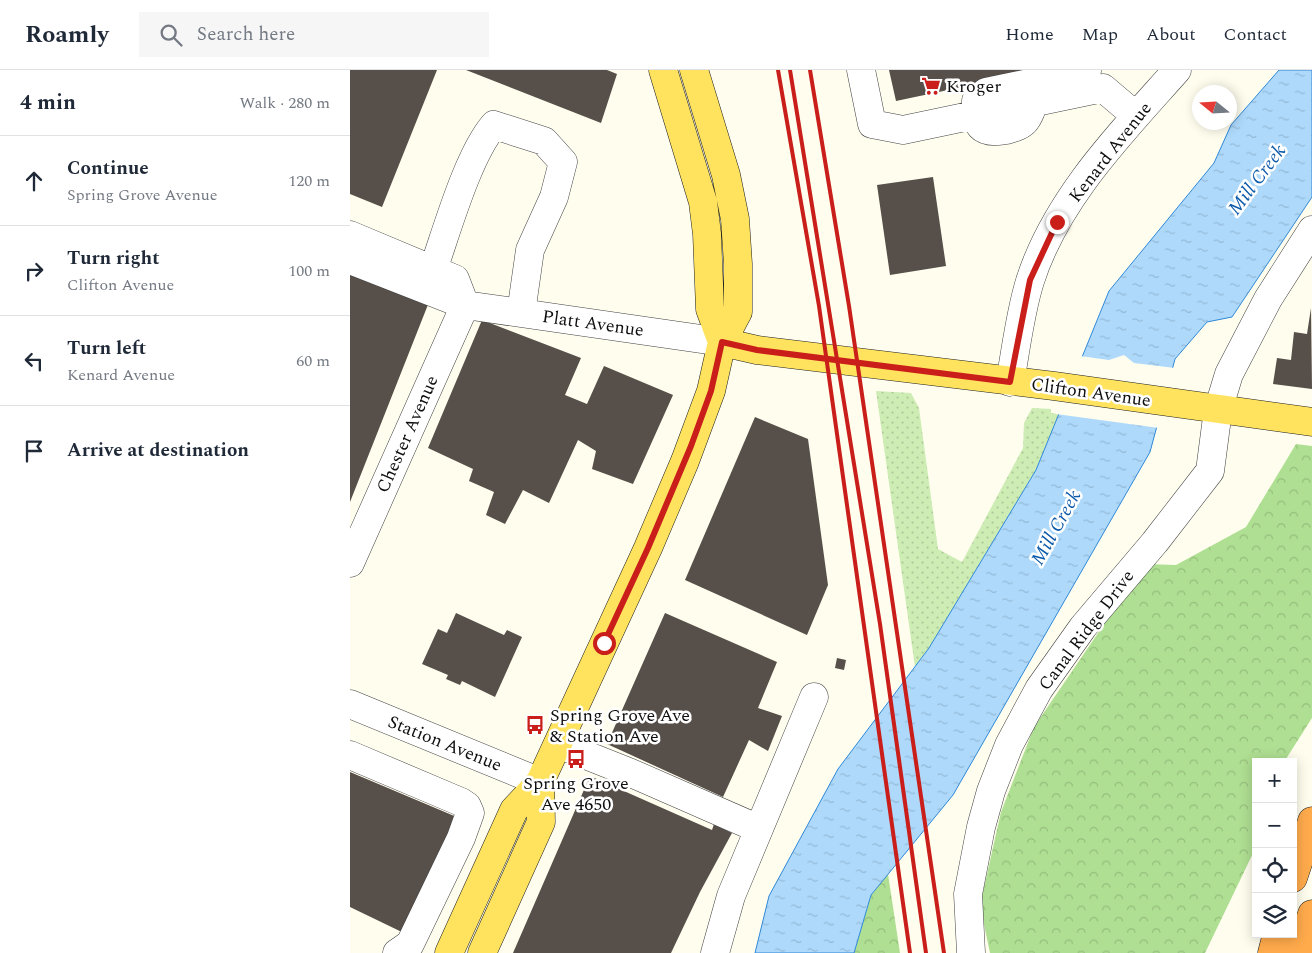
<!DOCTYPE html>
<html lang="en">
<head>
<meta charset="utf-8">
<style>
	:root { --surface:#fff; --page:#f6f6f7; --text:#1f2937; --muted:#747a83; --line:#e0e1e3 }
	body { margin:0; font-family:Spectral,serif; background:var(--page); color:var(--text) }
	.controls { position:absolute; right:15px; bottom:15px; display:grid; overflow:hidden; border-radius:0px; box-shadow:0 2px 12px #0003 }
	.controls button { width:45px; height:45px; display:grid; place-items:center; padding:0; border:0; border-bottom:1px solid var(--line); background:var(--surface); color:var(--text); font:25px sans-serif }
	.compass { position:absolute; left:842px; top:15px; width:45px; height:45px; border-radius:50%; background:var(--surface); box-shadow:0 2px 12px #0003; rotate:288deg }
	.stop { position:absolute; width:15px; height:15px; margin:-11px; border:4px solid #c91e1a; border-radius:50%; background:#fff }
	.stop.end { background:#c91e1a; border-color:#fff; box-shadow:0 1px 5px #0008 }
	.list { margin:0; padding:0; list-style:none }
	h2 { display:flex; justify-content:space-between; align-items:center; height:65px; margin:0; padding:0 20px; font-size:21px }
	h2 small { font-size:16px; font-weight:400; color:var(--muted) }
	.list li { display:grid; grid-template-columns:32px 1fr auto; gap:15px; align-items:center; box-sizing:border-box; height:90px; padding:0 20px; border-top:1px solid var(--line) }
	.list b { display:block; font-size:19px; white-space:nowrap }
	.list p { margin:0; font-size:16px; white-space:nowrap; color:var(--muted) }
	.list em { font-size:16px; font-style:normal; color:var(--muted) }
	.icon { flex:none; width:28px; height:28px; fill:none; stroke:currentColor; stroke-width:2; stroke-linecap:round; stroke-linejoin:round }
	.map { position:relative; flex:none; width:962px; height:883px; overflow:hidden }
	header { display:flex; align-items:center; gap:30px; box-sizing:border-box; height:70px; padding:0 25px; background:var(--surface); border-bottom:1px solid var(--line) }
	header strong { font-size:24px }
	nav { display:flex; gap:28px; margin-inline-start:auto; font-size:18px }
	.search { width:350px; height:45px; background:var(--page); display:flex; align-items:center; gap:12px; box-sizing:border-box; padding:0 18px; border-radius:0px; color:var(--muted); font-size:19px }
	main { display:flex }
	aside { flex:1; background:var(--surface) }
	.map>svg:first-child { display:block }
	.grass { fill:url(#grass-dots) }
	.forest { fill:url(#forest-crowns) }
	.water { fill:url(#water-ripples); stroke:#2f88d8 }
	.pier { fill:#fffdee }
	.building { fill:#574f49 }
	.lines { fill:none; stroke-linecap:round; stroke-linejoin:round }
	.minor-casing { stroke:#414141; stroke-width:29 }
	.major-casing { stroke:#1f1f1f; stroke-width:29 }
	.highway-casing { stroke:#1f1f1f; stroke-width:29 }
	.minor { stroke:#fff; stroke-width:28 }
	.major { stroke:#ffe35e; stroke-width:28 }
	.highway { stroke:#ffab4c; stroke-width:28 }
	.rail { stroke:#c91e1a; stroke-width:4 }
	.route { stroke:#c91e1a; stroke-width:6 }
	.labels { text-anchor:middle; stroke-width:5; stroke-linejoin:round; paint-order:stroke }
	.poi-label { font-size:18px; fill:#0e0e0e; stroke:#fff; text-anchor:start }
	.street-label { font-size:18px; fill:#0e0e0e; stroke:#fff }
	.water-label { font-size:19px; font-style:italic; fill:#0c5aaa; stroke:#fff }
</style>
</head>
<body>
<header>
<strong>Roamly</strong>
<div class="search"><svg class="icon" aria-label="search" viewBox="0 0 24 24"><circle cx="10" cy="10" r="6"/><path d="M15 15l6 6"/></svg>Search here</div>
<nav><a>Home</a><a>Map</a><a>About</a><a>Contact</a></nav>
</header>
<main>
<aside>
<h2>4 min<small>Walk · 280 m</small></h2>
<ul class="list">
<li><svg class="icon" aria-label="ahead" viewBox="0 0 24 24"><path d="M12 20V5M6 11l6-6 6 6"/></svg><div><b>Continue</b><p>Spring Grove Avenue</p></div><em>120 m</em></li>
<li><svg class="icon" aria-label="right" viewBox="0 0 24 24"><path d="M7 20v-9h11M14 6l5 5-5 5"/></svg><div><b>Turn right</b><p>Clifton Avenue</p></div><em>100 m</em></li>
<li><svg class="icon" aria-label="left" viewBox="0 0 24 24"><path d="M17 20v-9H6M10 6l-5 5 5 5"/></svg><div><b>Turn left</b><p>Kenard Avenue</p></div><em>60 m</em></li>
<li><svg class="icon" aria-label="arrive" viewBox="0 0 24 24"><path d="M6 21V4h12l-3 4 3 4H6"/></svg><div><b>Arrive at destination</b></div></li>
</ul>
</aside>
<div class="map">
<svg width="962" height="883" viewBox="0 0 962 883">
	<defs>
		<pattern id="grass-dots" width="8" height="8" patternUnits="userSpaceOnUse" patternTransform="scale(1.25)"><rect width="8" height="8" fill="#cdedb4"/><path d="M2 2h.1M6 6h.1" fill="none" stroke="#afca9a" stroke-width="1.8" stroke-linecap="round"/></pattern>
		<pattern id="forest-crowns" width="20" height="18" patternUnits="userSpaceOnUse" patternTransform="scale(1.25)"><rect width="20" height="18" fill="#afdf92"/><path d="M2 6a3 3 0 1 1 6 0M12 15a3 3 0 1 1 6 0" fill="none" stroke="#95be7d"/></pattern>
		<pattern id="water-ripples" width="26" height="14" patternUnits="userSpaceOnUse" patternTransform="scale(1.25)"><rect width="26" height="14" fill="#aed9fb"/><path d="M2 4q2-2 4 0t4 0M15 11q2-2 4 0t4 0" fill="none" stroke="#94b9d6"/></pattern>
	</defs>
	<rect width="100%" height="100%" fill="#fffdee"/>
	<!-- grass -->
	<path class="grass" d="M526,321L561,323L569,338L588,479L612,492L673,378L674,353L682,338L701,339V343L709,344L686,400L579,578L565,597Z"/>
	<!-- forest -->
	<path class="forest" d="M946,374L962,376V648L934,692H906V777L855,883H640L630,835L651,742L684,657L795,494L826,495L896,457Z
		M538,804L550,883H504L521,825Z"/>
	<!-- water -->
	<path class="water" d="M929,0H962V127L882,247L857,252L825,289L800,382L603,725L521,825L504,883H405L419,826L488,699L579,578L686,400L759,221L864,93L881,55Z"/>
	<!-- pier -->
	<path class="pier" d="M774,285L784,293L825,298L809,358L706,344L730,286L759,290Z"/>
	<!-- building -->
	<path class="building" d="M0,0H87L32,137L0,124Z
		M116,0H257L267,4L251,53Z
		M539,0H688V1L546,31Z
		M583,107L596,196L540,205L527,115Z
		M0,195L81,227L0,432Z
		M961,238L962,319L923,314L927,288L941,290L944,262L957,264Z
		M132,250L231,288L215,325L237,334L254,296L323,325L283,414L242,399L246,381L228,370L199,433L173,420L155,454L136,445L144,422L119,411L123,399L78,378Z
		M405,347L458,369L478,515L457,565L335,510Z
		M106,543L154,565L157,560L172,567L145,627L112,611L110,615L96,609L98,605L72,594L88,559L97,563Z
		M315,543L427,592L408,638L432,646L418,681L399,670L373,727L257,674Z
		M487,588L496,590L494,600L485,598Z
		M0,702L109,748L58,865L0,837Z
		M240,706L362,760L364,754L382,763L350,822L321,883H163Z"/>
	<g class="lines">
		<!-- minor casing -->
		<g class="minor-casing">
			<path id="minor" d="M511,0L522,54L553,60L753,18L786,46
				M684,32C682,38 680,45 676,50C672,56 663,58 656,60C630,65 624,55 626,31L636,22L737,1
				M0,165L105,209L115,235
				M0,190L115,235L372,272
				M83,200C97,160 118,85 144,55L194,71L213,92L204,127L180,180L171,243
				M660,312C666,279 670,243 680,211C706,129 771,63 827,0
				M0,493L115,235
				M0,634L190,712
				M208,674L281,703L409,759
				M0,685L111,732L117,736L120,743L111,768L60,874L47,883
				M365,883L381,826L464,627
				M621,883L618,824L631,757L641,721L659,675L689,619L733,557L805,472L860,401L868,340L879,304L918,229L962,160"/>
		</g>
		<!-- major casing -->
		<g class="major-casing">
			<path id="major" d="M313,0L353,132L357,164L360,239L372,272
				M372,272L407,280L704,316L962,352
				M99,883L164,740L190,712L298,478L335,391L361,321L372,272L388,242V194L385,149L376,105L344,0
				M132,883L191,752L190,712"/>
		</g>
		<!-- highway casing -->
		<g class="highway-casing">
			<path id="highway" d="M943,808L962,751
				M922,883L927,864
				M949,883L962,844"/>
		</g>
		<!-- minor -->
		<use href="#minor" class="minor"/>
		<!-- major -->
		<use href="#major" class="major"/>
		<!-- highway -->
		<use href="#highway" class="highway"/>
		<!-- rail -->
		<path class="rail" d="M428,0L469,236L560,883
			M440,0L530,554L576,883
			M460,0L499,236L594,883"/>
	</g>
	<g class="lines">
		<!-- route -->
		<path class="route" d="M254,573L298,478L341,376L361,321L372,272L407,280L660,312L680,210L707,152"/>
	</g>
	<!-- icons -->
	<defs>
		<g id="supermarket-bare" transform="scale(1.5)"><path d="M-6-5.5h2.5l.6 2H6L4.5 2H-2.5L-4.4-4H-6ZM-1.5 3.2a1.3 1.3 0 1 0 .1 0ZM3 3.2a1.3 1.3 0 1 0 .1 0Z" fill="#c91e1a" stroke="#fff" stroke-width="2.5" paint-order="stroke"/></g>
		<g id="bus-bare" transform="scale(1.5)"><path d="M-5-6H5V4H4V6H2V4H-2V6H-4V4H-5ZM-3.5-4V0h7V-4ZM-3.5 1.2v1.5H-2V1.2ZM2 1.2v1.5H3.5V1.2Z" fill="#c91e1a" stroke="#fff" stroke-width="2.5" paint-order="stroke"/></g>
	</defs>
	<g fill-rule="evenodd">
		<use href="#supermarket-bare" x="581" y="16"/>
		<use href="#bus-bare" x="185" y="655"/>
		<use href="#bus-bare" x="226" y="689"/>
	</g>
	<g class="labels">
		<!-- poi labels -->
		<g class="poi-label">
			<text x="596" y="22">Kroger</text>
			<text x="200" y="651">Spring Grove Ave<tspan x="200" dy="21">&amp; Station Ave</tspan></text>
			<text x="226" y="719" text-anchor="middle">Spring Grove<tspan x="226" dy="21">Ave 4650</tspan></text>
		</g>
		<!-- street labels -->
		<g class="street-label">
			<text transform="translate(760 82) rotate(-52)" y="6">Kenard Avenue</text>
			<text transform="translate(243 253) rotate(8)" y="6">Platt Avenue</text>
			<text transform="translate(741 322) rotate(8)" y="6">Clifton Avenue</text>
			<text transform="translate(57 364) rotate(-66)" y="6">Chester Avenue</text>
			<text transform="translate(736 560) rotate(-53)" y="6">Canal Ridge Drive</text>
			<text transform="translate(95 673) rotate(22)" y="6">Station Avenue</text>
		</g>
		<!-- water labels -->
		<g class="water-label">
			<text transform="translate(906 109) rotate(-53)" y="7">Mill Creek</text>
			<text transform="translate(705 457) rotate(-61)" y="7">Mill Creek</text>
		</g>
	</g>
</svg>
<div class="controls">
<button>+</button>
<button>−</button>
<button><svg class="icon" aria-label="locate" viewBox="0 0 24 24"><circle cx="12" cy="12" r="6"/><path d="M12 2v4M12 18v4M2 12h4M18 12h4"/></svg></button>
<button><svg class="icon" aria-label="layers" viewBox="0 0 24 24"><path d="M12 4l9 5-9 5-9-5zM3 14l9 5 9-5"/></svg></button>
</div>
<svg class="compass" viewBox="-18 -18 36 36"><path d="M0-13l5 13h-10z" fill="#e53935"/><path d="M0 13l5-13h-10z" fill="#747a83"/></svg>
<div class="stop" style="left:254px;top:573px"></div>
<div class="stop end" style="left:707px;top:152px"></div>
</div>
</main>
</body>
</html>
